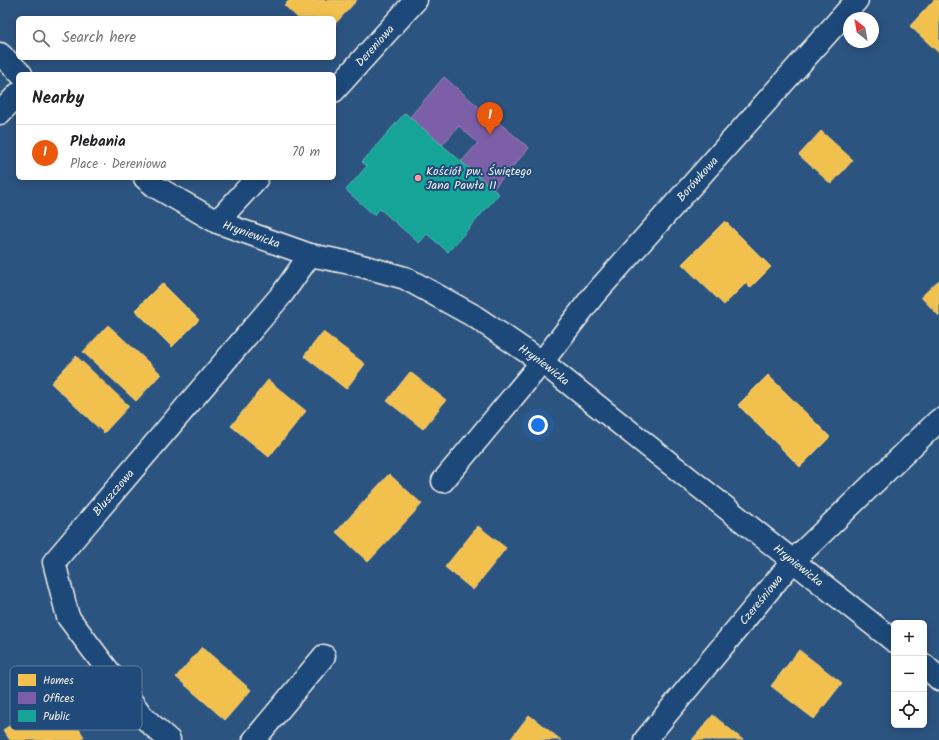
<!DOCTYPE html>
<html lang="en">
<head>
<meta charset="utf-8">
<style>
	:root { --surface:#fff; --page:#f2f2f2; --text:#202124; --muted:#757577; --line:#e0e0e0; --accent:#ea580c }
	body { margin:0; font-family:Kalam,sans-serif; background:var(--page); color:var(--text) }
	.controls { position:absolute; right:12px; bottom:12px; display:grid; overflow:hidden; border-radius:6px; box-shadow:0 2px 10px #0003 }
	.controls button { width:36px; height:36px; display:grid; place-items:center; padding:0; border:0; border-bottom:1px solid var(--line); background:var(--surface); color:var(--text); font:20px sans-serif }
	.compass { position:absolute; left:843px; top:12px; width:36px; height:36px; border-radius:50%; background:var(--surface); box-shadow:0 2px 10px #0003; rotate:329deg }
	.you { position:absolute; left:538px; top:425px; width:14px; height:14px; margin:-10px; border:3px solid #fff; border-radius:50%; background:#1a73e8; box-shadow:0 0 0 6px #1a73e833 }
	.badge { display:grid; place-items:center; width:26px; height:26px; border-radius:50%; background:var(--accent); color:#fff; font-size:13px; font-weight:700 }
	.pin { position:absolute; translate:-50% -33px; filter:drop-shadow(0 1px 2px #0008) }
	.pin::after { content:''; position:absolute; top:21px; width:14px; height:12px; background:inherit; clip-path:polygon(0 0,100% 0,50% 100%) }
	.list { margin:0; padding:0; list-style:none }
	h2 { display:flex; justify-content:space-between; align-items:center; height:52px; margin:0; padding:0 16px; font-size:17px }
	h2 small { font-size:13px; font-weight:400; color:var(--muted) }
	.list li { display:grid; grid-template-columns:26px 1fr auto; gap:12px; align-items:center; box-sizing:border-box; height:56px; padding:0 16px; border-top:1px solid var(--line) }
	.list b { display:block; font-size:15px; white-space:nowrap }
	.list p { margin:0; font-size:13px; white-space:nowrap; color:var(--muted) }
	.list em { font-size:13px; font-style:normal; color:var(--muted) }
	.icon { flex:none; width:22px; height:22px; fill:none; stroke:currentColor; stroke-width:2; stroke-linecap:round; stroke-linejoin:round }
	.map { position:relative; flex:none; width:939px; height:740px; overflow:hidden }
	.search { position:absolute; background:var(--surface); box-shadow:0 2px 10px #0003; left:16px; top:16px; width:320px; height:44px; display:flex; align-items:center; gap:10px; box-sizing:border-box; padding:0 14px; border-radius:6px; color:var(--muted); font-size:15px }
	.panel { position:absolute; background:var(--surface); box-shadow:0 2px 10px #0003; left:16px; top:72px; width:320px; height:108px; border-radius:6px }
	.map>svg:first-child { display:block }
	.homes { fill:#f2c14e; stroke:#f3cf7c }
	.offices { fill:#7b5ea7; stroke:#9f8aba }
	.public { fill:#17a398; stroke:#59bab0 }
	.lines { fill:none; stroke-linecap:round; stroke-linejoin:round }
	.minor-casing { stroke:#f4f1e8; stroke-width:25 }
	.minor { stroke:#1f4a7a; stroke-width:22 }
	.poi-dot { fill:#ff9aa2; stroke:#1f4a7a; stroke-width:1.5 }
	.labels { text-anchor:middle; stroke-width:4; stroke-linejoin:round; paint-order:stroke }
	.street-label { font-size:12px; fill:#f4f1e8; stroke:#1f4a7a }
	.poi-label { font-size:12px; fill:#f4f1e8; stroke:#1f4a7a; text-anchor:start }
	.key { fill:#1f4a7a; stroke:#5f7c9b; stroke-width:1 }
	.key-label { font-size:11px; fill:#f4f1e8 }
</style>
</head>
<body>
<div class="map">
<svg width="939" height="740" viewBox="0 0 939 740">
	<rect width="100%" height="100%" fill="#2c5481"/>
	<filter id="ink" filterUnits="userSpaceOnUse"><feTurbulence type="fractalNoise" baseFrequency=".025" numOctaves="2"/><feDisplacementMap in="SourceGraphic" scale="8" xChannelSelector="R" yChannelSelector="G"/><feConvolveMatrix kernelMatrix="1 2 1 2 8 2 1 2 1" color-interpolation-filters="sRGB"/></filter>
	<g filter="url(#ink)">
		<!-- homes -->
		<path class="homes" d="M290,0H357L334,25V18H298L284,5Z
			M934,0H939V53L910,26Z
			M821,131L853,160L831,184L799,155Z
			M725,221L771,267L750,288L746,283L724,305L682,264Z
			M939,280V316L921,297Z
			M162,283L199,320L172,347L135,310Z
			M108,325L161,374L136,401L83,352Z
			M323,332L365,364L346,389L304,356Z
			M76,356L129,406L104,433L51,383Z
			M410,372L446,400L423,429L387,401Z
			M768,375L830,437L800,467L738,405Z
			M268,380L306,411L269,457L231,426Z
			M389,474L422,504L368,562L336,532Z
			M478,526L506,548L473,590L445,567Z
			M202,647L251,690L225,720L176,677Z
			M799,650L842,683L814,719L771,686Z
			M57,694L84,737L79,740H10L3,730Z
			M529,715L561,740H510Z
			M713,715L743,740H692Z"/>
		<!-- offices -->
		<path class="offices" d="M444,77L496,122L497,121L529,148L493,189L461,162L478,143L459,126L442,145L410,117Z"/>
		<!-- public -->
		<path class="public" d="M405,113L499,194L448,252L427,234L419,243L380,209L374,215L346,190L367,166L362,162Z"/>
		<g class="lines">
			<!-- minor casing -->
			<g class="minor-casing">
				<g id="minor">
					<path d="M0,54L21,74"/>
					<path id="s1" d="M334,91L416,0"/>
					<path d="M0,113L18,94"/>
					<path id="s2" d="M145,178L156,187L217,222L310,255L355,264L405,278L474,316L542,362L894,641"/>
					<path d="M217,222L257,178"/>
					<path id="s3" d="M443,481L542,362L593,296L857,0"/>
					<path d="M924,665L939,679"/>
					<path id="s4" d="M169,740L143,717L68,617L54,562L283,293L310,255"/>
					<path d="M254,740L324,656"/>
					<path id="s5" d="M645,740L793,561L939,420"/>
				</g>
			</g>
			<!-- minor -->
			<use href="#minor" class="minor"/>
		</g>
	</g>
	<!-- markers -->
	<circle class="poi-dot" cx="418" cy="178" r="4"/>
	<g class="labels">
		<!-- street labels -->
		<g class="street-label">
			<text dy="4" stroke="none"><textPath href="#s1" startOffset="61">Dereniowa</textPath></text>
			<text dy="4" stroke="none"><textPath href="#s3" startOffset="395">Borówkowa</textPath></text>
			<text dy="4" stroke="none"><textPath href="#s2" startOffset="121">Hryniewicka</textPath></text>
			<text dy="4" stroke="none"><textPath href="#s2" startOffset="445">Hryniewicka</textPath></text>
			<text dy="4" stroke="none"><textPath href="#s4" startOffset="308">Bluszczowa</textPath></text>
			<text dy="4" stroke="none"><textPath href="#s2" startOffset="769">Hryniewicka</textPath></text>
			<text dy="4" stroke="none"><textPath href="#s5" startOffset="182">Czereśniowa</textPath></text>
		</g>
		<!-- poi labels -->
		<g class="poi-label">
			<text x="426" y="175">Kościół pw. Świętego<tspan x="426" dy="14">Jana Pawła II</tspan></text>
		</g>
	</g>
	<!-- legend -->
	<rect x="10" y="666" width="132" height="64" rx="6" class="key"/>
	<rect x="18" y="674" width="18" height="12" fill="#f2c14e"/>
	<rect x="18" y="692" width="18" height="12" fill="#7b5ea7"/>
	<rect x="18" y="710" width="18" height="12" fill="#17a398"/>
	<g class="key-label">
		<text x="43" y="684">Homes</text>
		<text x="43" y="702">Offices</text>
		<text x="43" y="720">Public</text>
	</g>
</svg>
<div class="controls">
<button>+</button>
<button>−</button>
<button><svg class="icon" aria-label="locate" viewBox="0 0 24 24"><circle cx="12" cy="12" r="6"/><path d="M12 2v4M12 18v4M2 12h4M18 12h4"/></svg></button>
</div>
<svg class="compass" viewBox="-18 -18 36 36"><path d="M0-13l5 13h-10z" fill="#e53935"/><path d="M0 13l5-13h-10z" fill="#757577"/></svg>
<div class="you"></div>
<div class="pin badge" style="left:490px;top:135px">1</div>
<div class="search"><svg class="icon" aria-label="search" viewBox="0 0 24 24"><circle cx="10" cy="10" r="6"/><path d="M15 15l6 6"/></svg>Search here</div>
<section class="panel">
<h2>Nearby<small></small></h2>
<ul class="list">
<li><span class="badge">1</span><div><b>Plebania</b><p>Place · Dereniowa</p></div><em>70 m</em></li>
</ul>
</section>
</div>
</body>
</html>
